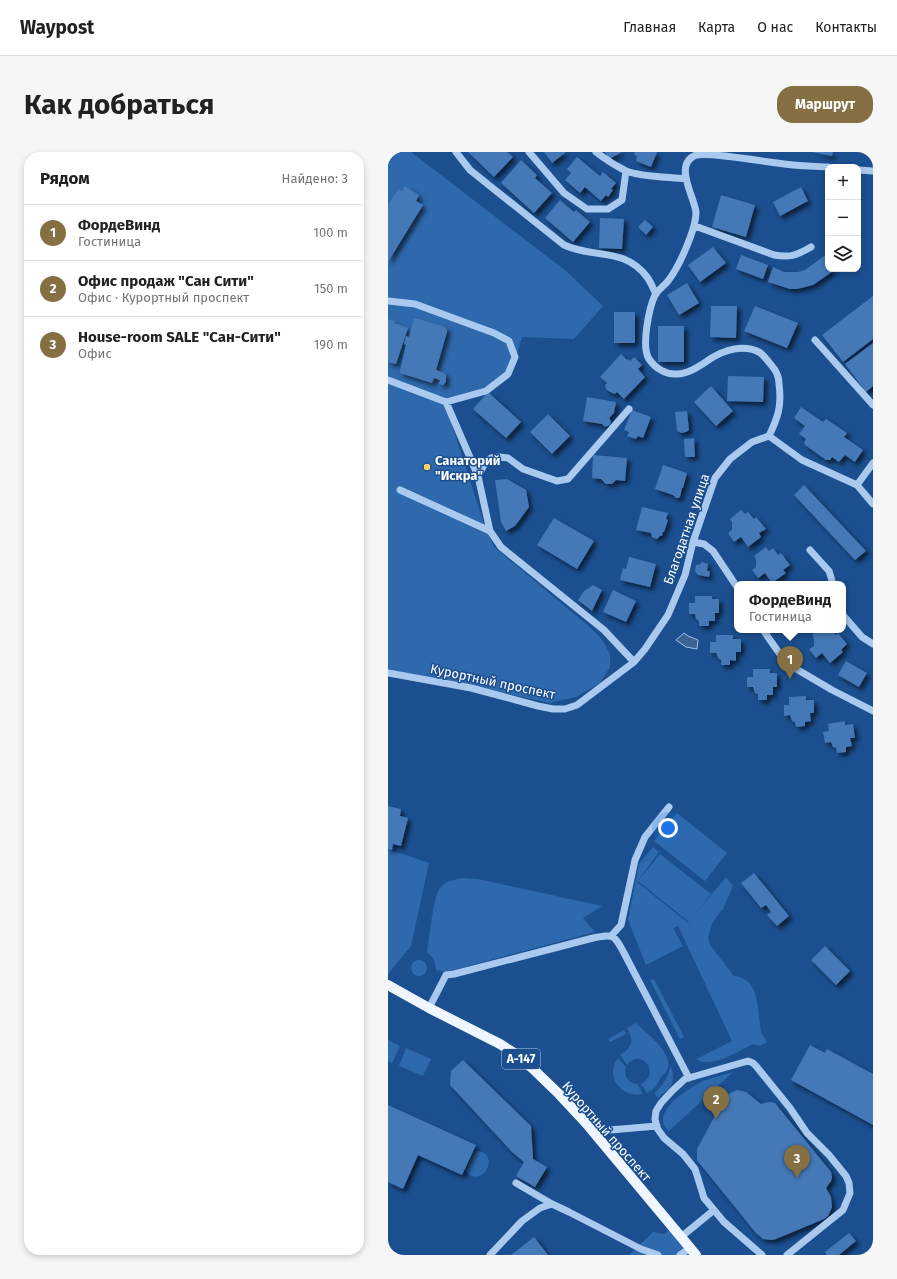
<!DOCTYPE html>
<html lang="ru">
<head>
<meta charset="utf-8">
<style>
	:root { --surface:#fff; --page:#f6f6f6; --text:#202124; --muted:#757577; --line:#e0e0e0; --accent:#847042 }
	body { margin:0; font-family:"Fira Sans",sans-serif; background:var(--page); color:var(--text) }
	.controls { position:absolute; right:12px; top:12px; display:grid; overflow:hidden; border-radius:8px; box-shadow:0 2px 6px #0003 }
	.controls button { width:36px; height:36px; display:grid; place-items:center; padding:0; border:0; border-bottom:1px solid var(--line); background:var(--surface); color:var(--text); font:20px sans-serif }
	.you { position:absolute; left:280px; top:676px; width:14px; height:14px; margin:-10px; border:3px solid #fff; border-radius:50%; background:#1a73e8; box-shadow:0 0 0 6px #1a73e833 }
	.badge { display:grid; place-items:center; width:26px; height:26px; border-radius:50%; background:var(--accent); color:#fff; font-size:13px; font-weight:700 }
	.pin { position:absolute; translate:-50% -33px; filter:drop-shadow(0 1px 2px #0008) }
	.pin::after { content:''; position:absolute; top:21px; width:14px; height:12px; background:inherit; clip-path:polygon(0 0,100% 0,50% 100%) }
	.popup { position:absolute; left:346px; top:429px; width:112px; height:52px; box-sizing:border-box; display:grid; place-content:center; border-radius:8px; background:var(--surface); filter:drop-shadow(0 1px 3px #0005); font-size:13px; white-space:nowrap; color:var(--muted) }
	.popup b { font-size:15px; color:var(--text) }
	.popup::after { content:''; position:absolute; left:50%; top:100%; margin-left:-8px; border:8px solid transparent; border-top-color:var(--surface) }
	.list { margin:0; padding:0; list-style:none }
	h2 { display:flex; justify-content:space-between; align-items:center; height:52px; margin:0; padding:0 16px; font-size:17px }
	h2 small { font-size:13px; font-weight:400; color:var(--muted) }
	.list li { display:grid; grid-template-columns:26px 1fr auto; gap:12px; align-items:center; box-sizing:border-box; height:56px; padding:0 16px; border-top:1px solid var(--line) }
	.list b { display:block; font-size:15px; white-space:nowrap }
	.list p { margin:0; font-size:13px; white-space:nowrap; color:var(--muted) }
	.list em { font-size:13px; font-style:normal; color:var(--muted) }
	.icon { flex:none; width:22px; height:22px; fill:none; stroke:currentColor; stroke-width:2; stroke-linecap:round; stroke-linejoin:round }
	.map { position:relative; flex:none; width:485px; height:1103px; overflow:hidden; border-radius:16px }
	header { display:flex; align-items:center; gap:24px; box-sizing:border-box; height:56px; padding:0 20px; background:var(--surface); border-bottom:1px solid var(--line) }
	header strong { font-size:19px }
	nav { display:flex; gap:22px; margin-inline-start:auto; font-size:14px }
	.intro { display:flex; align-items:center; justify-content:space-between; box-sizing:border-box; height:96px; padding:0 24px }
	h1 { margin:0; font-size:28px }
	.button { padding:10px 18px; border-radius:16px; background:var(--accent); color:#fff; font-size:14px; font-weight:700 }
	main { display:flex; gap:24px; padding:0 24px }
	aside { flex:1; background:var(--surface); border-radius:16px; box-shadow:0 2px 6px #0003 }
	.map>svg:first-child { display:block }
	.green { fill:#2e69ad }
	.water { fill:#3c6290; stroke:#9cc4f0 }
	.building { fill:#4478b7; filter:url(#shadow) }
	.lines { fill:none; stroke-linecap:round; stroke-linejoin:round }
	.minor { stroke:#a9c9ee; stroke-width:7 }
	.major { stroke:#f0f6ff; stroke-width:10 }
	.poi-dot { fill:#ffd166; stroke:#1b4f8f; stroke-width:1.5 }
	.labels { text-anchor:middle; stroke-width:3; stroke-linejoin:round; paint-order:stroke }
	.shield { fill:#1b4f8f; stroke:#bbcadd; stroke-width:1 }
	.shield-label { font-size:12px; font-weight:bold; fill:#fff }
	.poi-label { font-size:13px; font-weight:bold; fill:#fff; stroke:#1b4f8f; text-anchor:start }
	.street-label { font-size:13px; fill:#fff; stroke:#1b4f8f }
</style>
</head>
<body>
<header>
<strong>Waypost</strong>
<nav><a>Главная</a><a>Карта</a><a>О нас</a><a>Контакты</a></nav>
</header>
<div class="intro"><h1>Как добраться</h1><a class="button">Маршрут</a></div>
<main>
<aside>
<h2>Рядом<small>Найдено: 3</small></h2>
<ul class="list">
<li><span class="badge">1</span><div><b>ФордеВинд</b><p>Гостиница</p></div><em>100 m</em></li>
<li><span class="badge">2</span><div><b>Офис продаж &quot;Сан Сити&quot;</b><p>Офис · Курортный проспект</p></div><em>150 m</em></li>
<li><span class="badge">3</span><div><b>House-room SALE &quot;Сан-Сити&quot;</b><p>Офис</p></div><em>190 m</em></li>
</ul>
</aside>
<div class="map">
<svg width="485" height="1103" viewBox="0 0 485 1103">
	<defs>
		<filter id="shadow"><feDropShadow dx="3.5" dy="3.5" stdDeviation="2" flood-color="#0009"/></filter>
	</defs>
	<rect width="100%" height="100%" fill="#1b4f8f"/>
	<!-- green -->
	<path class="green" d="M0,0H23L178,119L215,154L186,187L134,185L123,223L100,239L57,251L98,378L106,395L203,476L215,489L222,502V515L212,531L188,545L162,551L83,534L0,520Z
		M289,661L339,701L317,729L266,689Z
		M265,695L271,700L249,730L300,771L338,725L345,734L335,757L332,760L324,772L320,785L322,793L346,824C373,826 369,860 373,879C374,883 377,887 379,890L372,894L365,892C353,898 321,918 308,907L344,889L290,774L285,776L295,794L258,813L240,768L251,712Z
		M0,698L18,703L41,711L23,794L0,822Z
		M272,702L323,742L301,770L250,729Z
		M74,726L90,727L214,754L195,766L207,780L58,820L48,818C47,810 46,805 39,801C41,788 45,745 52,736C57,729 66,728 74,726Z
		M23 816a8 8 0 1 1 16 0a8 8 0 1 1-16 0Z
		M266,827L296,885L292,887L262,828Z
		M248,871C259,882 287,902 279,918C278,922 275,922 273,925C272,925 271,930 270,931C268,936 264,938 259,941L253,932C274,921 252,895 239,913L232,903C244,895 247,889 239,876Z
		M236,878L238,882L222,890L220,887Z
		M0,888L12,894L4,911L0,909Z
		M18,896L43,907L35,924L11,914Z
		M230,906L238,915C235,924 240,931 249,932L255,942C234,947 216,924 230,906Z
		M283,914C288,933 283,935 270,946L266,941C275,934 279,926 283,914Z
		M345,920L281,979C259,962 302,935 315,929C325,925 336,923 345,920Z
		M86,999C116,998 94,1041 77,1018Z
		M284,1076L306,1103H241L265,1080L276,1082Z"/>
	<!-- water -->
	<path class="water" d="M296,481L300,484L310,488L309,497L298,495L288,488Z"/>
	<!-- building -->
	<path class="building" d="M80,0H119L125,5L106,25Z
		M156,0H178L164,11Z
		M217,0H234L221,7Z
		M247,0H269L263,15L248,9L249,4L246,3Z
		M424,0H445L444,4Z
		M189,5L212,24L215,20L228,31L223,37L225,38L220,45L218,43L213,49L197,35L192,41L177,28L183,21L179,17Z
		M133,8L149,23L147,26L164,41L146,61L113,31Z
		M17,34L31,43L28,49L35,53L0,110V53L10,37L14,39Z
		M413,35L420,49L392,64L385,50Z
		M333,43L367,53L358,85L324,75Z
		M172,48L186,60L188,58L202,70L185,90L157,66Z
		M212,66L236,67L234,97L211,96Z
		M257,68L265,75L258,83L250,75Z
		M325,95L338,111L312,130L300,113Z
		M440,101V117H448L425,133L409,137H402L380,130L385,115L396,120H410L417,118Z
		M353,103L380,113L375,127L348,117Z
		M299,131L311,151L291,163L279,143Z
		M485,144V187L455,210L434,183Z
		M323,154H349L348,186L322,185Z
		M367,154L410,171L399,196L356,179Z
		M226,160H247V191H226Z
		M0,167L7,169L6,171L20,176L8,212L0,210Z
		M26,167H30L55,174L59,177V180L48,218L56,221L58,223V230L55,233L51,232L52,228L46,226L44,231L12,221V219L18,193L16,192L18,184L21,185Z
		M270,174H296V210H270Z
		M485,191V234L478,240L457,212Z
		M233,202L239,208L240,207L242,209L246,205L254,213L250,217L257,225L236,247L229,240L227,242L222,240L218,237L217,233L219,231L212,225Z
		M340,224L376,225L375,250L339,249Z
		M323,234L345,259L328,274L306,250Z
		M100,240L133,270L118,286L85,257Z
		M199,245L228,250L226,261L221,266L223,269L222,273L217,275L214,272L195,269Z
		M413,255L435,270L438,267L459,281L456,285L475,298L467,310L457,303L451,310L444,305L442,308H438L417,293L416,290L418,287L411,282L417,274L406,266Z
		M244,258L263,265L255,286L250,284L248,287L239,284L241,280L236,278Z
		M299,259L301,278L298,280L293,281L289,279L287,260Z
		M160,262L182,284L164,302L142,280Z
		M306,286L307,305H297L296,287Z
		M205,303L239,306L237,329L228,328L224,332H218L213,327L204,326Z
		M275,313L299,321L295,336H294L292,345L290,346H288L285,343L267,337Z
		M119,327L138,338L141,355L127,374L118,379L113,370L107,328Z
		M416,333L478,399L467,408L406,343Z
		M254,355L280,361L278,367L280,368L276,380H275L274,384H272L269,387L264,385L263,381L248,378Z
		M353,358L357,362L360,360L366,367L368,365L378,377L371,381L373,385L360,395L353,385L346,390L340,381L344,378V370L342,367Z
		M166,366L206,389L189,417L149,393Z
		M378,395L381,399L385,396L390,403L393,401L402,413L395,418L398,421L384,431L377,421L370,426L364,418L368,415V407L366,404Z
		M241,405L268,412L262,435L232,428L235,416L238,417Z
		M313,410L320,412L319,419H322L321,425L310,423L307,419L308,413L313,412Z
		M205,433L214,438L204,459L190,448L196,439Z
		M225,438L248,449L238,470L215,460Z
		M307,444H324V447H331V461H327V469H321V474H311V469L308,467L307,462H301V451H307Z
		M430,478H444L448,483L450,481L459,492L453,498L455,500L442,511L434,501L428,506L421,497L426,494V486L424,483Z
		M328,483H345V487H353V500H348V509L342,508V513H333V508L330,506L328,501H322V490H328Z
		M458,509L479,521L471,535L450,523Z
		M365,517H382V521H389V535H385V543H379V548H370V542L367,541L365,535H359V525H365Z
		M418,544V548H426V561H422L423,569L417,570V574L408,575L407,570L404,569L402,563L396,564V553H401V545Z
		M457,569V573L465,572L467,586H462L464,594L458,595V600L449,601L448,596L445,595L443,590L437,591L435,580L441,579L440,572Z
		M0,654L13,657L12,664L20,666L13,694L5,692L4,698L0,697Z
		M366,721L401,764L389,774L379,763L383,760L378,753L373,756L353,731Z
		M437,794L462,819L448,833L423,808Z
		M422,893L437,901L439,897L485,922V973L403,928Z
		M75,908L143,974L145,1007L159,1015L147,1035L128,1024L136,1010L124,1000L62,933L63,919Z
		M349,938L358,940L373,952L382,950L387,951L443,1020L444,1025L443,1029L438,1036L443,1045L444,1055L440,1064L436,1067L388,1087L384,1088L375,1087L368,1081L312,1012L309,1008V997L337,945L340,942Z
		M0,953L88,993L74,1023L30,1003L15,1037L0,1030Z
		M461,1081L468,1089L451,1103H439L437,1100Z
		M146,1085L160,1103H123Z"/>
	<g class="lines">
		<!-- minor -->
		<path class="minor" d="M68,0L82,18L176,93C207,107 236,95 259,125C263,130 265,137 268,142
			M141,0L176,41L199,57H220L234,48L238,19
			M208,0C217,7 228,14 238,19C253,25 281,25 298,27
			M470,18L485,19
			M307,74L386,103C403,106 409,103 423,95
			M0,149L27,152L106,181L121,189L127,205L120,222L98,239L58,250L90,324L102,379L113,395L216,478L246,510
			M427,188L485,253
			M0,228L58,250
			M381,284L414,308L469,333L485,352
			M90,324L97,311L103,306L111,305L120,306L135,317L169,329L180,327L241,257
			M469,333L485,311
			M12,338L102,379
			M305,390L316,392L325,399L349,435
			M422,398L441,419L445,432
			M455,463L474,485L485,492
			M375,478L394,505L405,515L444,538L485,559
			M0,521L83,536L150,554L165,557H177L189,553L246,510L257,497L280,463L297,423L305,390L327,326L342,307L364,290L381,284C390,265 394,254 391,232C391,227 390,223 387,218C382,212 377,204 371,200C355,192 336,198 322,207C313,213 301,222 289,222C278,223 267,216 261,207C253,195 261,156 267,143C270,138 276,134 280,129C290,116 296,102 302,86C305,78 308,70 308,60C306,44 285,12 308,3C322,0 371,9 389,11C406,14 423,14 440,15
			M223,784L233,773L247,708L257,685L281,655
			M41,856L58,823L66,822L205,786C226,782 226,782 236,801L301,926
			M206,981L222,978L269,974
			M128,1031L164,1052
			M293,1085L326,1058
			M102,1103L134,1069L152,1056L164,1052L181,1060L253,1097L270,1103
			M292,1103L302,1096
			M374,1103L336,1070L316,1046L307,1017L295,1002L276,986L269,976L267,967L268,959L273,951L284,939L297,927L360,909L365,911L368,914L402,956L419,981L441,1003L458,1024L461,1031L462,1041L455,1058L399,1103"/>
		<!-- major -->
		<path class="major" d="M0,833L41,856L112,892L126,901L144,916L171,942L198,971L308,1103"/>
	</g>
	<!-- markers -->
	<circle class="poi-dot" cx="39" cy="315" r="4"/>
	<g class="labels">
		<!-- shield labels -->
		<rect class="shield" x="114" y="897" width="38" height="20" rx="3"/>
		<g class="shield-label">
			<text x="133" y="911">А-147</text>
		</g>
		<!-- poi labels -->
		<g class="poi-label">
			<text x="47" y="313">Санаторий<tspan x="47" dy="15">"Искра"</tspan></text>
		</g>
		<!-- street labels -->
		<g class="street-label">
			<text transform="translate(298 377) rotate(-71)" y="5">Благодатная улица</text>
			<text transform="translate(105 529) rotate(12)" y="5">Курортный проспект</text>
			<text transform="translate(219 979) rotate(49)" y="5">Курортный проспект</text>
		</g>
	</g>
</svg>
<div class="controls">
<button>+</button>
<button>−</button>
<button><svg class="icon" aria-label="layers" viewBox="0 0 24 24"><path d="M12 4l9 5-9 5-9-5zM3 14l9 5 9-5"/></svg></button>
</div>
<div class="you"></div>
<div class="pin badge" style="left:402px;top:527px">1</div>
<div class="popup"><b>ФордеВинд</b>Гостиница</div>
<div class="pin badge" style="left:328px;top:967px">2</div>
<div class="pin badge" style="left:409px;top:1026px">3</div>
</div>
</main>
</body>
</html>
